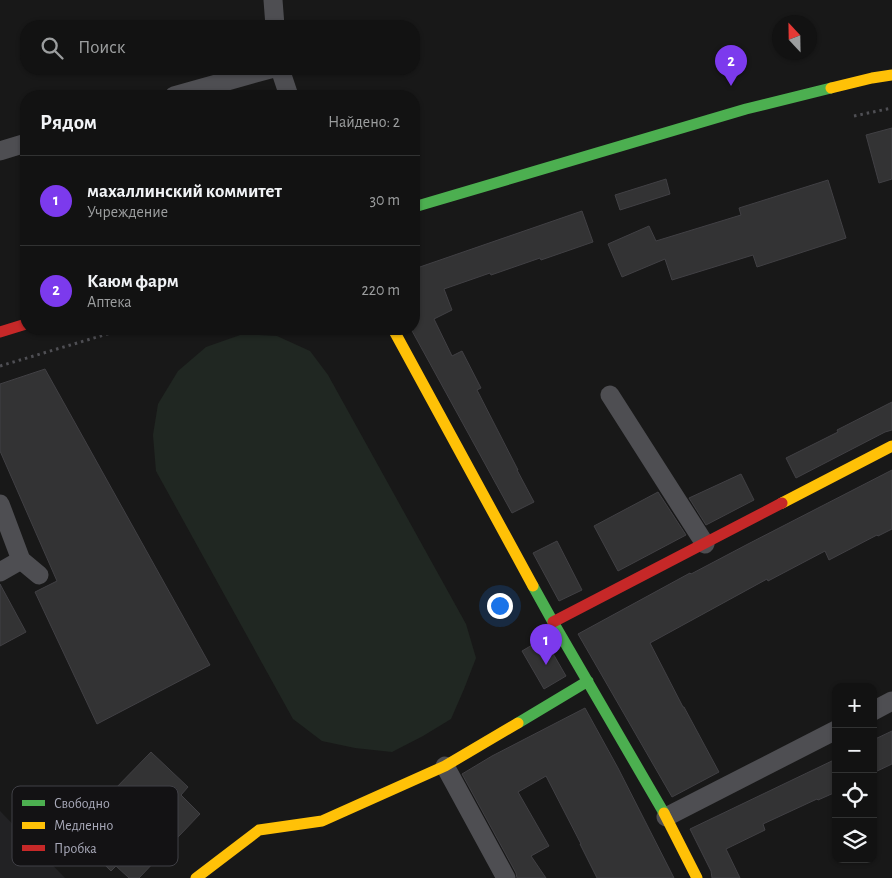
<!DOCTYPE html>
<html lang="ru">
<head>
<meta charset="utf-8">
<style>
	:root { --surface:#121212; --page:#1b1b1b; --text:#f1f3f6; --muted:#9c9e9f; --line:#313232; --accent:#7c3aed }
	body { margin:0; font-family:"Alegreya Sans",sans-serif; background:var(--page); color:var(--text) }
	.controls { position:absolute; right:15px; bottom:15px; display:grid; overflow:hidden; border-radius:10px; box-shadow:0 1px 4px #0004 }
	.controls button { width:45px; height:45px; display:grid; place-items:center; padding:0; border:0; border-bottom:1px solid var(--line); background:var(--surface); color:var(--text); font:25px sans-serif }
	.compass { position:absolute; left:772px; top:15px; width:45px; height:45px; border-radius:50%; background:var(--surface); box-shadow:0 1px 4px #0004; rotate:338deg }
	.you { position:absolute; left:499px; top:605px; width:18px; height:18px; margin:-12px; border:4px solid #fff; border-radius:50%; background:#1a73e8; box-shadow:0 0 0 8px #1a73e833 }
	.badge { display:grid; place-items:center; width:32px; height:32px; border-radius:50%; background:var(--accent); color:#fff; font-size:16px; font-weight:700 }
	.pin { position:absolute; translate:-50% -41px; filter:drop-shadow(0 1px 2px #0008) }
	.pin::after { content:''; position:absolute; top:26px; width:18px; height:15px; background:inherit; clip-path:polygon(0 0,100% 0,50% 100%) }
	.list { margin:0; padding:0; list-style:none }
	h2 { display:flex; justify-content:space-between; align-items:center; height:65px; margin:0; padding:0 20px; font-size:21px }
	h2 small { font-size:16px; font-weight:400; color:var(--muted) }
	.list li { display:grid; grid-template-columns:32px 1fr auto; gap:15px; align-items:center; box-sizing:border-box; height:90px; padding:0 20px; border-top:1px solid var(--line) }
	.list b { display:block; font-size:19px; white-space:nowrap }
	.list p { margin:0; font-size:16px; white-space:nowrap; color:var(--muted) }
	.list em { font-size:16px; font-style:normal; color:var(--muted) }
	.icon { flex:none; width:28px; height:28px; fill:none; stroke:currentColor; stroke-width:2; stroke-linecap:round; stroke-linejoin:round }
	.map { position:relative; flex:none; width:892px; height:878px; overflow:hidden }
	.search { position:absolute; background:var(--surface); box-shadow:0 1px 4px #0004; left:20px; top:20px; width:400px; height:55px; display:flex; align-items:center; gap:12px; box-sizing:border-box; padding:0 18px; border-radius:20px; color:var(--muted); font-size:19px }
	.panel { position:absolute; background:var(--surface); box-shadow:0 1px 4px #0004; left:20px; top:90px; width:400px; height:245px; border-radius:20px }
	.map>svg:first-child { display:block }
	.built { fill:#222224 }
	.green { fill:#202722 }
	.building { fill:#333334; stroke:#414044 }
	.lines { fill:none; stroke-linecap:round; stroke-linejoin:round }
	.path { stroke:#4f4f54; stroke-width:3; stroke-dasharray:2.5 4; stroke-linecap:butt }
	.street { stroke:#4e4e52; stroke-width:19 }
	.fast { stroke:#4caf50; stroke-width:11 }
	.slow { stroke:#ffc107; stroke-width:11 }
	.jam { stroke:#c62828; stroke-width:11 }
	.key { fill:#131214; stroke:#404046; stroke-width:1 }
	.key-label { font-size:14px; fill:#a9aaba }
</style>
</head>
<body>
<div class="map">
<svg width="892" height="878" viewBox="0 0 892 878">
	<rect width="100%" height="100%" fill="#181818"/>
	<!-- built -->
	<path class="built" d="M0,811L65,878H0Z"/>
	<!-- green -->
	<path class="green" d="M243,334L277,336L310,351L328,375L466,624L476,658L464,689L451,719L423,736L392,752L355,748L322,741L293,719L156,471L153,435L158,404L178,371L206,347Z"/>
	<!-- building -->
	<path class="building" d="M892,128V179L879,183L866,135Z
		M666,179L670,194L620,210L615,195Z
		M828,180L846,238L757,267L753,255L672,280L665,259L622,277L608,244L649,226L656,241L741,215L739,208Z
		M582,211L593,242L541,260L540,258L491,275L490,273L444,289L452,310L434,319L452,356L462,351L481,388L477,390L518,470H517L534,502L512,513L411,329H414V269Z
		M45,369L210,665L97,724L35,592L57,581L0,451V384Z
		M892,402V430L885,432L796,478L786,458L838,432L837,430Z
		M892,470V529L878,536L877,535L829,560L825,551L768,581L767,579L650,643L683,707H684L719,772L672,797L578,634L690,573L691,574L748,544Z
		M741,474L754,500L706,525L689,498Z
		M658,492L686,535L618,571L594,526Z
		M557,541L582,590L559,601L533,553Z
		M0,584L26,632L0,646Z
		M544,638L566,676L544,689L522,651Z
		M585,708L618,768L674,878H597L580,844H581L546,776L518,792L549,846L531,856L546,878H517L516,873L462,774L492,756Z
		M892,731V764L873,773V740Z
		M151,752L188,787L181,795L200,814L139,878H129L116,866L111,871L72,833Z
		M836,759V792L818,800L817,799L763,824L765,830L726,849L740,878H712L711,871L690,829Z"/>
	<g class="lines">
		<!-- path -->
		<path class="path" d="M854,116L892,108
			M0,366L124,329"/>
		<!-- street -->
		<path class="street" d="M273,0L275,26
			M280,69L289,96
			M174,96L270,69
			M0,151L26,143
			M610,395L705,544
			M0,504L21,560L39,575
			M0,572L21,560
			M873,711L892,701
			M445,766L506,878
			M666,817L836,730"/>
		<!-- fast -->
		<path class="fast" d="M414,207L746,109L831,88
			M533,586L553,622L664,813
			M518,723L588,681"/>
		<!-- slow -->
		<path class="slow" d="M831,88L872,78L892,75
			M393,329L533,586
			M782,503L892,446
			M664,813L697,878
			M196,878L259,830L322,821L445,766L518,723"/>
		<!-- jam -->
		<path class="jam" d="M0,332L26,324
			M553,622L782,503"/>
	</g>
	<!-- legend -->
	<rect x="12" y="786" width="166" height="80" rx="8" class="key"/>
	<rect x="22" y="800" width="23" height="6" fill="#4caf50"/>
	<rect x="22" y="822" width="23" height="7" fill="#ffc107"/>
	<rect x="22" y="845" width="23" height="6" fill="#c62828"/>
	<g class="key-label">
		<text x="54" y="808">Свободно</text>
		<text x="54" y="830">Медленно</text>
		<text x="54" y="853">Пробка</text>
	</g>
</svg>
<div class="controls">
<button>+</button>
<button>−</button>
<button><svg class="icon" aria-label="locate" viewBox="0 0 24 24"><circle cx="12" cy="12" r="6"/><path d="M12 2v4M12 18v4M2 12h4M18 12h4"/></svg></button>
<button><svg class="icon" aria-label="layers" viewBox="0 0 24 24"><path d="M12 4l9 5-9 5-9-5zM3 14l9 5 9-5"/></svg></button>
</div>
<svg class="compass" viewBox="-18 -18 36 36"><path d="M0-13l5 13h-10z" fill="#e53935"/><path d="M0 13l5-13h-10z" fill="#9c9e9f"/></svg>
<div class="you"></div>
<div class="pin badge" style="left:546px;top:665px">1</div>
<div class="pin badge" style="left:731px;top:86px">2</div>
<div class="search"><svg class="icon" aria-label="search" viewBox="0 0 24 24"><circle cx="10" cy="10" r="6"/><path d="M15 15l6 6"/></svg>Поиск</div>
<section class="panel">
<h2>Рядом<small>Найдено: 2</small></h2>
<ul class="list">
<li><span class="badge">1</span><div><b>махаллинский коммитет</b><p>Учреждение</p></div><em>30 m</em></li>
<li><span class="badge">2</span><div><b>Каюм фарм</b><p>Аптека</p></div><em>220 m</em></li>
</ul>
</section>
</div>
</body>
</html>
